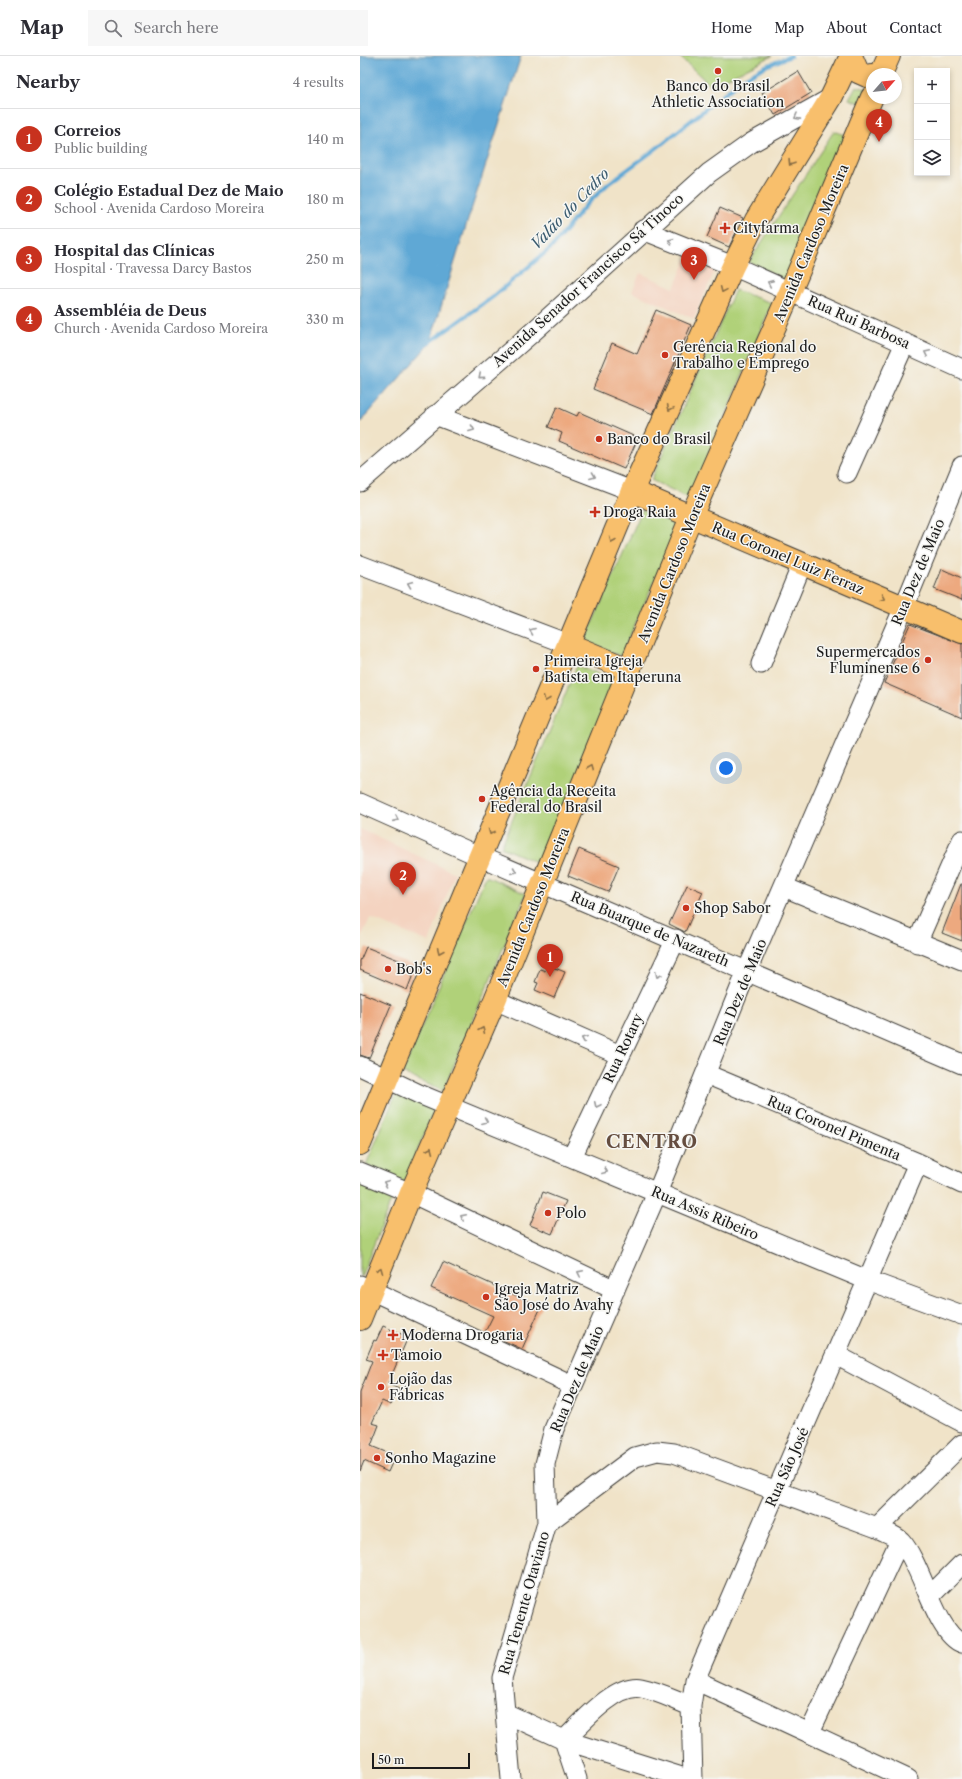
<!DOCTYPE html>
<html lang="en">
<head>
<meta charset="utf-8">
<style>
	:root { --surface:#fff; --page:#f7f7f7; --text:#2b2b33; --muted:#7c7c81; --line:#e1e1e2; --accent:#c8321e }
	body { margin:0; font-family:"Libre Caslon Text",serif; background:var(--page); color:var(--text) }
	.controls { position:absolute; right:12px; top:12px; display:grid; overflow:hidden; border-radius:0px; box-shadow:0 2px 6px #0003 }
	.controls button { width:36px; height:36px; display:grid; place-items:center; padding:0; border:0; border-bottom:1px solid var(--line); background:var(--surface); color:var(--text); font:20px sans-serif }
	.compass { position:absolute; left:506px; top:12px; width:36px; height:36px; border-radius:50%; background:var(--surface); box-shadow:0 2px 6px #0003; rotate:62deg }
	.scale { position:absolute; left:12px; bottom:10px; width:98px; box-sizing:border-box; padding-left:4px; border:2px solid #1c1c1c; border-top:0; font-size:11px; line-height:14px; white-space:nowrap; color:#1c1c1c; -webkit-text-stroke:3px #f6f6f2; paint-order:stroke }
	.you { position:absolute; left:366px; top:712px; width:14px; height:14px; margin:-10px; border:3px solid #fff; border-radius:50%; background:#1a73e8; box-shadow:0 0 0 6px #1a73e833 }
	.badge { display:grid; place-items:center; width:26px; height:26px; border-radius:50%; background:var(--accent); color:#fff; font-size:13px; font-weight:700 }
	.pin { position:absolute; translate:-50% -33px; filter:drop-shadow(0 1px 2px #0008) }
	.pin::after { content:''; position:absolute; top:21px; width:14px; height:12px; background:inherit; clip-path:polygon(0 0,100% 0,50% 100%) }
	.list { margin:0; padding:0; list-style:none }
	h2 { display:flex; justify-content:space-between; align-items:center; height:52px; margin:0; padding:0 16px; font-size:17px }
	h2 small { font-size:13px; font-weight:400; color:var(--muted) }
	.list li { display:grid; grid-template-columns:26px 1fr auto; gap:12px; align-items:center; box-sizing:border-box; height:60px; padding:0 16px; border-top:1px solid var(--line) }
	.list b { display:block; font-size:15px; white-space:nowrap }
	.list p { margin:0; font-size:13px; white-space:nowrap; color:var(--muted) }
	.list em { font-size:13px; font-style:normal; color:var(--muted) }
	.icon { flex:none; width:22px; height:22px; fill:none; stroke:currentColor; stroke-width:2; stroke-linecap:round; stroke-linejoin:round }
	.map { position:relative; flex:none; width:602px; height:1723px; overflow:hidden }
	header { display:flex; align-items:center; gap:24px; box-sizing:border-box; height:56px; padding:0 20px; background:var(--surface); border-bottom:1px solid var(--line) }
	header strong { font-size:19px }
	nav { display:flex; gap:22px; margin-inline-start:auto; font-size:14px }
	.search { width:280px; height:36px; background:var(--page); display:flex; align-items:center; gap:10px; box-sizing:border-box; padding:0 14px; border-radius:0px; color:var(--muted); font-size:15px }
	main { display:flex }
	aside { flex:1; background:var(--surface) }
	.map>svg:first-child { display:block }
	.built { fill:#f4d3c0 }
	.green { fill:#b0d179; stroke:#66764a }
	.water { fill:#5ea8d5; stroke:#3d6278 }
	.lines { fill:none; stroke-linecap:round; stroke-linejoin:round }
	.stream { stroke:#5ea8d5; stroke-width:4 }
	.building { fill:#eda97f }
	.minor-casing { stroke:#3c3a36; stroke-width:21 }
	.major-casing { stroke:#3c3a36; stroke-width:24 }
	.highway-casing { stroke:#3c3a36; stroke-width:24 }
	.minor { stroke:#fff; stroke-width:19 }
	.major { stroke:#f8bf6c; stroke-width:22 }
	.highway { stroke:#f8bf6c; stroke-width:22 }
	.oneway { stroke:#999 }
	.oneway2 { stroke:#8a6e44 }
	.poi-dot { fill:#c8321e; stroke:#f6f6f2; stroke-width:1.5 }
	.labels { text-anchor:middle; stroke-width:3; stroke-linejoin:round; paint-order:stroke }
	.poi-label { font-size:14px; fill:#1c1c1c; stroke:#f6f6f2; text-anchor:start }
	.street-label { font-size:14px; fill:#1c1c1c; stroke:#f6f6f2 }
	.water-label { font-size:15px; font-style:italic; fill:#3a5b6f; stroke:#f6f6f2 }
	.district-label { font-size:18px; font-weight:bold; letter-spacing:1px; fill:#654d3f; stroke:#f6f6f2 }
</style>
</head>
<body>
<header>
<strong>Map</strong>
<div class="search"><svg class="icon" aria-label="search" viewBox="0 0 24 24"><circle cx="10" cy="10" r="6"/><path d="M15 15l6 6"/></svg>Search here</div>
<nav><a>Home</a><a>Map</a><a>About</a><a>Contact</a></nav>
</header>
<main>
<aside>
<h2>Nearby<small>4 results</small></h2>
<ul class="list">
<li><span class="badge">1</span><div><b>Correios</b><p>Public building</p></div><em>140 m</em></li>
<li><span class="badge">2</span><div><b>Colégio Estadual Dez de Maio</b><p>School · Avenida Cardoso Moreira</p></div><em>180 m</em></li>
<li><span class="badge">3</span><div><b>Hospital das Clínicas</b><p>Hospital · Travessa Darcy Bastos</p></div><em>250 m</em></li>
<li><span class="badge">4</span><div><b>Assembléia de Deus</b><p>Church · Avenida Cardoso Moreira</p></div><em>330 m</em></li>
</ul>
</aside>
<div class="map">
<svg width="602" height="1723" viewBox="0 0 602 1723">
	<rect width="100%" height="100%" fill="#f6f6f2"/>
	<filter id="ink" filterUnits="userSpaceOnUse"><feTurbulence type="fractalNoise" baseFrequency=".025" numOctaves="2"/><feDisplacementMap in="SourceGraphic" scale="8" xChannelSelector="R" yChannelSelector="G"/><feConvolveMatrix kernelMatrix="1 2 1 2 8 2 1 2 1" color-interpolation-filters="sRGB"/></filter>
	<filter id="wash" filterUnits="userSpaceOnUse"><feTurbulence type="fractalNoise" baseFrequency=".012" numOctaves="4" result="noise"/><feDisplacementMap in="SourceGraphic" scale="16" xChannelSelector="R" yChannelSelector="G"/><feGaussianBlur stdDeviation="0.9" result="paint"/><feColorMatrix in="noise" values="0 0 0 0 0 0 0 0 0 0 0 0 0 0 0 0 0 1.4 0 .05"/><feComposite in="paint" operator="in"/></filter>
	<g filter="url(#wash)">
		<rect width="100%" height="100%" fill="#f0e3c8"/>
		<!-- built -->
		<path class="built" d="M330,194L358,207L334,263L272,236L280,217L314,232Z
			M0,773L95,817L69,886L10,862L0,884Z"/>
		<!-- green -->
		<path class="green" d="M319,0H412L351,30Z
			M496,30L510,34L505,49L489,43Z
			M474,75L487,80L426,224L389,206Z
			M375,234L412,247L331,443L291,424Z
			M282,454L319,469L261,600L224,586Z
			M217,610L257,624L182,809L141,791Z
			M126,820L166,838L83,1035L42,1017Z
			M37,1035L75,1052L44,1127L6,1109Z
			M0,1128L33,1140L1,1221L0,1220Z"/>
		<!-- water -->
		<path class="water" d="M0,0H161L106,170L70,287L0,367Z"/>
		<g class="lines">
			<!-- stream -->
			<path class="stream" d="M67,288L134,240L192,191L225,150L249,127L293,95L384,22L406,10L431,0"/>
		</g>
		<g id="blocks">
			<!-- building -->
			<path class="building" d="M438,15L451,37L415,59L402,37Z
				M360,152L383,162L369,191L347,181Z
				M296,254L331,269L293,358L233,333L252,287L277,298Z
				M197,351L217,360L219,356L278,382L264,413L199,385L202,377L188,371Z
				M582,513L602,522V544L574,533Z
				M550,568L602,588V661L524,627Z
				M219,793L259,810L248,836L208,820Z
				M601,828H602V885L582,877Z
				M327,829L343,836L325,876L309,868Z
				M6,891L56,911L47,934L0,914V905Z
				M187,909L205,916L194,942L175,934L178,927L175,926L180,913L185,915Z
				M0,936L31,949L9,1002L0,999Z
				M183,1136L206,1145L192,1178L170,1169Z
				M83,1206L181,1251L162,1293L125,1276L133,1260L71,1232Z
				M23,1270L48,1281L28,1328L39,1333L31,1349L22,1345L12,1367L19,1369L11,1390L35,1400L28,1416L4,1405L0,1415V1336L12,1305L6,1303L14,1284L16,1285Z"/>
		</g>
	</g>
	<g filter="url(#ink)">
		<use href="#blocks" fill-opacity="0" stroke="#3c3a36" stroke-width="1"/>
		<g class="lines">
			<!-- minor casing -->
			<g class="minor-casing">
				<path id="minor" d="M283,174L373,210L602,313
					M75,359L272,435
					M487,417L545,287
					M0,426L175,274L349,117L391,87L471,42
					M0,509L208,588
					M401,608L442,508
					M0,747L121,801L602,1008
					M424,831L602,904
					M557,887L602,784
					M135,944L260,999
					M0,1010L59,1038L507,1224L602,1259
					M346,1018L558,1107L602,1128
					M212,1101L316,883
					M0,1116L51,1137L255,1234
					M0,1229L212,1329
					M476,1299L602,1366
					M187,1467L275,1401L297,1395L314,1397L517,1472C524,1476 536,1479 541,1485C562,1508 576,1578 602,1587
					M517,1472L602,1388
					M570,1540L602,1508
					M335,1624L548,1723
					M145,1657L204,1684L328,1723
					M450,1676L540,1484
					M151,1723L142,1622L187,1467L185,1408L194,1373L297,1137L387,915L544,551L602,410
					M217,1723L204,1684C221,1668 255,1627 281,1632C298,1635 315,1644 331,1650
					M333,1723L331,1650L335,1624L558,1107"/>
			</g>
			<!-- major casing -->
			<g class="major-casing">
				<path id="major" d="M272,435L602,576"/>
			</g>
			<!-- highway casing -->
			<g class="highway-casing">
				<path id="highway" d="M491,0L498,16L507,20L512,19
					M521,18L529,0
					M208,588L270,614
					M0,1088L272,435L373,210L396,164L471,42L491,0
					M0,1263L51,1137L135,944L331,461L430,236L512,41"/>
			</g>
			<!-- minor -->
			<use href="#minor" class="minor"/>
			<!-- major -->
			<use href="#major" class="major"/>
			<!-- highway -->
			<use href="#highway" class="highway"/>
		</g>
		<!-- one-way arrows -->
		<defs><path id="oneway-chevron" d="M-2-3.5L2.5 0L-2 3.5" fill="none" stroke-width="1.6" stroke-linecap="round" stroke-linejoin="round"/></defs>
		<g class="oneway">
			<use href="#oneway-chevron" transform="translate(437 61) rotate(151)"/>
			<use href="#oneway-chevron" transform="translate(311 185) rotate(-158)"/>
			<use href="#oneway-chevron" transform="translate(410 227) rotate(-156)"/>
			<use href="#oneway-chevron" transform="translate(567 297) rotate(-155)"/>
			<use href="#oneway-chevron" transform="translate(121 320) rotate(139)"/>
			<use href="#oneway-chevron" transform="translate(112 373) rotate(21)"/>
			<use href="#oneway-chevron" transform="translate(233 420) rotate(21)"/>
			<use href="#oneway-chevron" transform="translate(50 528) rotate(-159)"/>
			<use href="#oneway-chevron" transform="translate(172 575) rotate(-159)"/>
			<use href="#oneway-chevron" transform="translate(36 763) rotate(24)"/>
			<use href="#oneway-chevron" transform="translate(154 815) rotate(22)"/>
			<use href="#oneway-chevron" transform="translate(298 919) rotate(116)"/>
			<use href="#oneway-chevron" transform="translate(224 983) rotate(-157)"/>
			<use href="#oneway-chevron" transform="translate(237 1049) rotate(115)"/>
			<use href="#oneway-chevron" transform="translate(125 1065) rotate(23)"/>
			<use href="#oneway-chevron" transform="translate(245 1115) rotate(23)"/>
			<use href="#oneway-chevron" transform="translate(26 1127) rotate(-159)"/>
			<use href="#oneway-chevron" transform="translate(103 1161) rotate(-154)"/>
			<use href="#oneway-chevron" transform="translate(220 1217) rotate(-154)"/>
		</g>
		<g class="oneway2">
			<use href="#oneway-chevron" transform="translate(431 107) rotate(122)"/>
			<use href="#oneway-chevron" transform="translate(363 234) rotate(114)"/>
			<use href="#oneway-chevron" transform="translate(310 352) rotate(114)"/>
			<use href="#oneway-chevron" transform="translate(252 484) rotate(113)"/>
			<use href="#oneway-chevron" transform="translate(522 542) rotate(23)"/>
			<use href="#oneway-chevron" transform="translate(186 643) rotate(112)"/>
			<use href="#oneway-chevron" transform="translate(230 712) rotate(-68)"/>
			<use href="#oneway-chevron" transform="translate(131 776) rotate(112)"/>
			<use href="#oneway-chevron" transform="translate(80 895) rotate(113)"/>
			<use href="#oneway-chevron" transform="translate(122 974) rotate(-67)"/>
			<use href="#oneway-chevron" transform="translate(70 1094) rotate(-67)"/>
			<use href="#oneway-chevron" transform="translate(20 1214) rotate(-68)"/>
		</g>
	</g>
	<!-- markers -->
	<g class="poi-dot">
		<circle cx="358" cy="15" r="4"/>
		<path d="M363 166h4v4h4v4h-4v4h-4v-4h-4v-4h4z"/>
		<circle cx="305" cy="299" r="4"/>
		<circle cx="239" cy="383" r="4"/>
		<path d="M233 450h4v4h4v4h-4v4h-4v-4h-4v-4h4z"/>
		<circle cx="568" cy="604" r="4"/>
		<circle cx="176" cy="613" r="4"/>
		<circle cx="122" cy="743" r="4"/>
		<circle cx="326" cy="852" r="4"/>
		<circle cx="28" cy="913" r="4"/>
		<circle cx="188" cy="1157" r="4"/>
		<circle cx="126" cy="1241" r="4"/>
		<path d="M31 1273h4v4h4v4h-4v4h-4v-4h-4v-4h4z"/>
		<path d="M21 1293h4v4h4v4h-4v4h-4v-4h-4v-4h4z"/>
		<circle cx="21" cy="1331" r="4"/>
		<circle cx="17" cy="1402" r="4"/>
	</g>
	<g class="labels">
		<!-- poi labels -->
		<g class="poi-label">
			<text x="358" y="35" text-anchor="middle">Banco do Brasil<tspan x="358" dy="16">Athletic Association</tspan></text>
			<text x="373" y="177">Cityfarma</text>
			<text x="313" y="296">Gerência Regional do<tspan x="313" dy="16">Trabalho e Emprego</tspan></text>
			<text x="247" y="388">Banco do Brasil</text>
			<text x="243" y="461">Droga Raia</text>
			<text x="560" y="601" text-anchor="end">Supermercados<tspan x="560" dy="16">Fluminense 6</tspan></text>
			<text x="184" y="610">Primeira Igreja<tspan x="184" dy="16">Batista em Itaperuna</tspan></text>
			<text x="130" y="740">Agência da Receita<tspan x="130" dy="16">Federal do Brasil</tspan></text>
			<text x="334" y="857">Shop Sabor</text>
			<text x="36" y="918">Bob's</text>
			<text x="196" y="1162">Polo</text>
			<text x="134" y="1238">Igreja Matriz<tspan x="134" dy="16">São José do Avahy</tspan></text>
			<text x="41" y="1284">Moderna Drogaria</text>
			<text x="31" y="1304">Tamoio</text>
			<text x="29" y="1328">Lojão das<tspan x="29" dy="16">Fábricas</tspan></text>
			<text x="25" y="1407">Sonho Magazine</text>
		</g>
		<!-- street labels -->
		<g class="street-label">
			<text transform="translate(451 187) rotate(-67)" y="5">Avenida Cardoso Moreira</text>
			<text transform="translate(228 224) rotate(-42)" y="5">Avenida Senador Francisco Sá Tinoco</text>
			<text transform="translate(499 266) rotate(24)" y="5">Rua Rui Barbosa</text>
			<text transform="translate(428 502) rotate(23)" y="5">Rua Coronel Luiz Ferraz</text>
			<text transform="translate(314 507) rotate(-68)" y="5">Avenida Cardoso Moreira</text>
			<text transform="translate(558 516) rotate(-67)" y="5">Rua Dez de Maio</text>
			<text transform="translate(173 851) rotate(-68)" y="5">Avenida Cardoso Moreira</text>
			<text transform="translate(290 873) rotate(23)" y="5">Rua Buarque de Nazareth</text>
			<text transform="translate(380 936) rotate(-67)" y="5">Rua Dez de Maio</text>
			<text transform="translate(263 992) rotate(-65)" y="5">Rua Rotary</text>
			<text transform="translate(474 1072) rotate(23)" y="5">Rua Coronel Pimenta</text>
			<text transform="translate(345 1157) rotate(23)" y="5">Rua Assis Ribeiro</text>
			<text transform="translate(217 1323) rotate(-67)" y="5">Rua Dez de Maio</text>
			<text transform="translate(427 1411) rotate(-66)" y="5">Rua São José</text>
			<text transform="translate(164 1547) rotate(-74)" y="5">Rua Tenente Otaviano</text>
		</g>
		<!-- water labels -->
		<g class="water-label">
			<text transform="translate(210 153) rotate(-46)" y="5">Valão do Cedro</text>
		</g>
		<!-- district labels -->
		<g class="district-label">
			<text x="292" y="1092">CENTRO</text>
		</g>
	</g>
</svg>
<div class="controls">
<button>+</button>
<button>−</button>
<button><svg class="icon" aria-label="layers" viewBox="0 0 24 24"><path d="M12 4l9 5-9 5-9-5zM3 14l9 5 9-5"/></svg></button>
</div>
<svg class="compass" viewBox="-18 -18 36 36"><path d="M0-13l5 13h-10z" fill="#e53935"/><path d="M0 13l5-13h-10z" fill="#7c7c81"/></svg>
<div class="scale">50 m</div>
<div class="you"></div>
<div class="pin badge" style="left:190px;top:921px">1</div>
<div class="pin badge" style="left:43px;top:839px">2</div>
<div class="pin badge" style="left:334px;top:224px">3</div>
<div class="pin badge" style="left:519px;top:86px">4</div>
</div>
</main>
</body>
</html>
